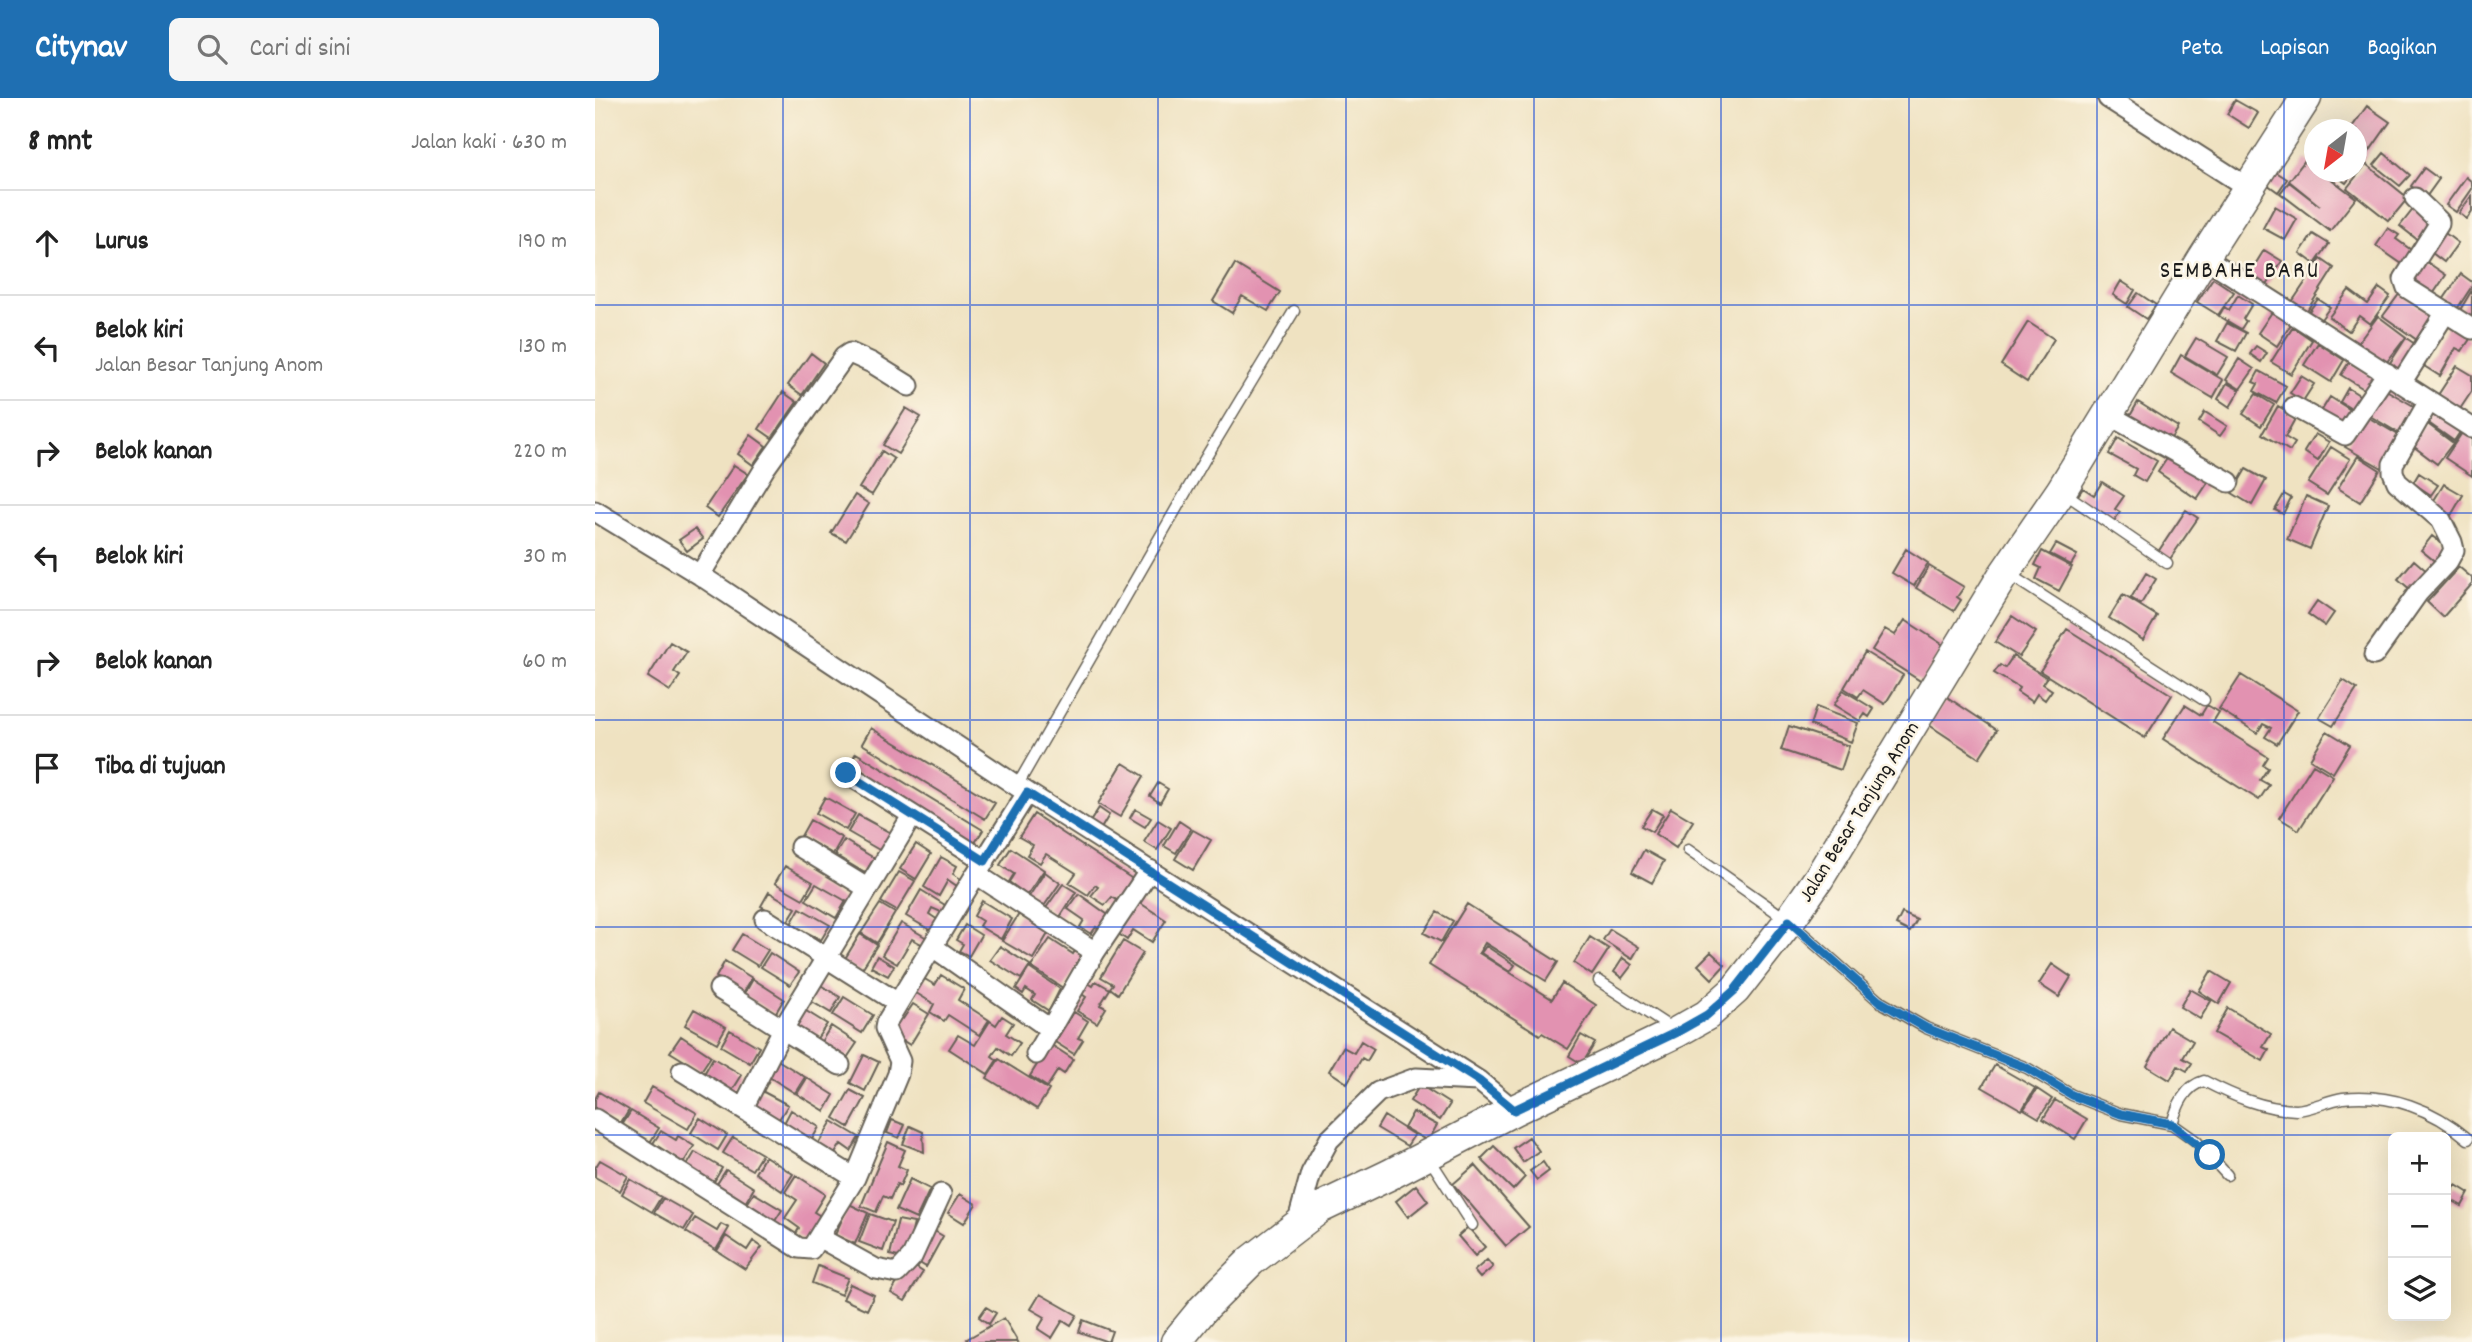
<!DOCTYPE html>
<html lang="id">
<head>
<meta charset="utf-8">
<style>
	:root { --surface:#fff; --page:#f6f6f6; --text:#222; --muted:#767676; --line:#e0e0e0; --accent:#1f6fb2 }
	body { margin:0; font-family:Dekko,sans-serif; background:var(--page); color:var(--text) }
	.controls { position:absolute; right:21px; bottom:21px; display:grid; overflow:hidden; border-radius:10px; box-shadow:0 7px 28px #0002 }
	.controls button { width:63px; height:63px; display:grid; place-items:center; padding:0; border:0; border-bottom:2px solid var(--line); background:var(--surface); color:var(--text); font:35px sans-serif }
	.compass { position:absolute; left:1709px; top:21px; width:63px; height:63px; border-radius:50%; background:var(--surface); box-shadow:0 7px 28px #0002; rotate:211deg }
	.stop { position:absolute; width:21px; height:21px; margin:-16px; border:5px solid #1f6fb2; border-radius:50%; background:#fff }
	.stop.end { background:#1f6fb2; border-color:#fff; box-shadow:0 2px 7px #0008 }
	.list { margin:0; padding:0; list-style:none }
	h2 { display:flex; justify-content:space-between; align-items:center; height:91px; margin:0; padding:0 28px; font-size:30px }
	h2 small { font-size:23px; font-weight:400; color:var(--muted) }
	.list li { display:grid; grid-template-columns:46px 1fr auto; gap:21px; align-items:center; box-sizing:border-box; height:105px; padding:0 28px; border-top:2px solid var(--line) }
	.list b { display:block; font-size:26px; white-space:nowrap }
	.list p { margin:0; font-size:23px; white-space:nowrap; color:var(--muted) }
	.list em { font-size:23px; font-style:normal; color:var(--muted) }
	.icon { flex:none; width:38px; height:38px; fill:none; stroke:currentColor; stroke-width:2; stroke-linecap:round; stroke-linejoin:round }
	.map { position:relative; flex:none; width:1877px; height:1244px; overflow:hidden }
	header { display:flex; align-items:center; gap:42px; box-sizing:border-box; height:98px; padding:0 35px; background:var(--accent); color:#fff }
	header strong { font-size:33px }
	nav { display:flex; gap:38px; margin-inline-start:auto; font-size:24px }
	.search { width:490px; height:63px; background:var(--page); display:flex; align-items:center; gap:18px; box-sizing:border-box; padding:0 24px; border-radius:10px; color:var(--muted); font-size:26px }
	main { display:flex }
	aside { flex:1; background:var(--surface) }
	.map>svg:first-child { display:block }
	.building { fill:#e292b1 }
	.lines { fill:none; stroke-linecap:round; stroke-linejoin:round }
	.lane-casing { stroke:#666156; stroke-width:13 }
	.street-casing { stroke:#666156; stroke-width:23 }
	.primary-casing { stroke:#666156; stroke-width:33 }
	.lane { stroke:#fff; stroke-width:10 }
	.street { stroke:#fff; stroke-width:19 }
	.primary { stroke:#fff; stroke-width:30 }
	.route { stroke:#1f6fb2; stroke-width:9 }
	.grid { fill:none; stroke:#1d4ed8; stroke-width:2; stroke-opacity:0.55 }
	.labels { text-anchor:middle; stroke-width:5; stroke-linejoin:round; paint-order:stroke }
	.street-label { font-size:21px; fill:#1c1c1c; stroke:#fcf5e5 }
	.quarter-label { font-size:24px; letter-spacing:2px; fill:#1c1c1c; stroke:#fcf5e5 }
</style>
</head>
<body>
<header>
<strong>Citynav</strong>
<div class="search"><svg class="icon" aria-label="search" viewBox="0 0 24 24"><circle cx="10" cy="10" r="6"/><path d="M15 15l6 6"/></svg>Cari di sini</div>
<nav><a>Peta</a><a>Lapisan</a><a>Bagikan</a></nav>
</header>
<main>
<aside>
<h2>8 mnt<small>Jalan kaki · 630 m</small></h2>
<ul class="list">
<li><svg class="icon" aria-label="ahead" viewBox="0 0 24 24"><path d="M12 20V5M6 11l6-6 6 6"/></svg><div><b>Lurus</b></div><em>190 m</em></li>
<li><svg class="icon" aria-label="left" viewBox="0 0 24 24"><path d="M17 20v-9H6M10 6l-5 5 5 5"/></svg><div><b>Belok kiri</b><p>Jalan Besar Tanjung Anom</p></div><em>130 m</em></li>
<li><svg class="icon" aria-label="right" viewBox="0 0 24 24"><path d="M7 20v-9h11M14 6l5 5-5 5"/></svg><div><b>Belok kanan</b></div><em>220 m</em></li>
<li><svg class="icon" aria-label="left" viewBox="0 0 24 24"><path d="M17 20v-9H6M10 6l-5 5 5 5"/></svg><div><b>Belok kiri</b></div><em>30 m</em></li>
<li><svg class="icon" aria-label="right" viewBox="0 0 24 24"><path d="M7 20v-9h11M14 6l5 5-5 5"/></svg><div><b>Belok kanan</b></div><em>60 m</em></li>
<li><svg class="icon" aria-label="arrive" viewBox="0 0 24 24"><path d="M6 21V4h12l-3 4 3 4H6"/></svg><div><b>Tiba di tujuan</b></div></li>
</ul>
</aside>
<div class="map">
<svg width="1877" height="1244" viewBox="0 0 1877 1244">
	<rect width="100%" height="100%" fill="#fcf5e5"/>
	<filter id="ink" filterUnits="userSpaceOnUse"><feTurbulence type="fractalNoise" baseFrequency=".0143" numOctaves="2"/><feDisplacementMap in="SourceGraphic" scale="14" xChannelSelector="R" yChannelSelector="G"/><feConvolveMatrix kernelMatrix="1 2 1 2 8 2 1 2 1" color-interpolation-filters="sRGB"/></filter>
	<filter id="wash" filterUnits="userSpaceOnUse"><feTurbulence type="fractalNoise" baseFrequency=".00686" numOctaves="4" result="noise"/><feDisplacementMap in="SourceGraphic" scale="28" xChannelSelector="R" yChannelSelector="G"/><feGaussianBlur stdDeviation="1.57" result="paint"/><feColorMatrix in="noise" values="0 0 0 0 0 0 0 0 0 0 0 0 0 0 0 0 0 1.4 0 .05"/><feComposite in="paint" operator="in"/></filter>
	<g filter="url(#wash)">
		<rect width="100%" height="100%" fill="#efe2c1"/>
		<g id="blocks">
			<!-- building -->
			<path class="building" d="M1640,2L1663,15L1654,30L1632,16Z
				M1772,8L1795,24L1762,71V32H1755Z
				M1789,55L1815,77L1805,88L1779,67Z
				M1711,61L1719,68V74H1727L1761,100L1735,133L1685,95L1694,84L1725,108L1694,83Z
				M1771,66L1813,100L1794,123L1752,90Z
				M1829,70L1844,81L1831,99L1816,88Z
				M1678,72L1692,81L1683,94L1669,84Z
				M1736,74H1759L1751,85Z
				M1871,79L1877,84V91L1861,114L1851,107Z
				M1877,97V113L1872,121L1864,115Z
				M1680,108L1702,121L1690,142L1668,130Z
				M1820,109L1839,125L1824,143L1805,128Z
				M1793,130L1804,137L1801,141L1819,154L1810,168L1781,148Z
				M1846,132L1863,145L1849,164L1832,151Z
				M1718,136L1734,146L1720,166L1705,155Z
				M1669,152L1687,163L1671,189L1653,178Z
				M1826,160L1851,177L1836,199L1822,189L1825,185L1814,178Z
				M1726,161L1739,170L1711,214L1697,204Z
				M640,166L685,194L673,213L647,198L637,215L618,203Z
				M1866,176L1877,184V188L1862,211L1848,202Z
				M1618,180L1639,194L1623,217L1602,204Z
				M1526,183L1540,192L1532,206L1518,197Z
				M1784,190L1795,198L1775,226L1764,218L1754,233L1734,219L1754,192L1773,206Z
				M1877,192V219L1865,212Z
				M1543,195L1561,207L1551,221L1533,209Z
				M1805,195L1839,219L1822,242L1788,218Z
				M1643,197L1657,206L1648,221L1651,223L1646,231L1624,218L1629,209L1634,212Z
				M1723,201L1735,209L1724,224L1712,216Z
				M1677,214L1696,226L1682,248L1663,235Z
				M1783,218L1811,239L1791,265L1763,245Z
				M1433,224L1459,241L1432,284L1406,267Z
				M1632,225L1651,235L1641,253L1622,243Z
				M1852,227L1875,241L1867,253L1861,250L1845,278L1829,268Z
				M1698,229L1717,242L1696,276L1676,264Z
				M1601,240L1633,259L1622,277L1590,258Z
				M1811,240L1823,248L1805,276L1793,268Z
				M1723,245L1749,262L1736,284L1709,267Z
				M1661,248L1672,255L1666,264L1655,256Z
				M216,255L229,265L207,297L193,287Z
				M1586,257L1628,282L1618,300L1576,275Z
				M1644,261L1659,271L1645,291L1631,282Z
				M1754,264L1785,283L1777,296L1746,277Z
				M1862,268L1877,277V293L1865,311L1843,297Z
				M1664,273L1691,288L1681,305L1659,293L1663,286L1658,284Z
				M1706,278L1719,286L1708,303L1695,295Z
				M1632,285L1645,292L1635,309L1623,301Z
				M1786,289L1822,310L1807,337L1770,315Z
				M1753,290L1772,302L1763,315L1745,304Z
				M188,294L202,304L177,340L164,331Z
				M1661,296L1679,307L1666,328L1648,316Z
				M1735,299L1762,316L1751,334L1724,317Z
				M1543,304L1583,329L1575,342L1535,318Z
				M1839,306L1869,328L1859,343L1828,321Z
				M1683,308L1701,319L1690,339L1700,345L1695,353L1667,336Z
				M311,310L326,319L303,356L288,347Z
				M1610,314L1632,328L1625,338L1604,324Z
				M1769,317L1805,338L1787,370L1750,349Z
				M1830,324L1858,345L1842,366L1814,345Z
				M1871,329L1877,333V378L1850,360Z
				M1720,336L1734,344L1723,363L1709,354Z
				M156,337L171,348L158,367L143,356Z
				M1523,340L1562,363L1550,384L1538,377L1541,371L1514,356Z
				M1736,349L1755,361L1732,397L1713,385Z
				M287,353L299,361L277,397L264,390Z
				M1575,356L1614,383L1602,401L1563,374Z
				M1763,358L1785,372L1765,404L1743,390Z
				M139,367L153,376L123,419L110,410Z
				M1651,371L1671,382L1657,407L1637,395Z
				M1824,375L1843,387L1836,397L1818,385Z
				M1507,384L1529,398L1520,411L1525,414L1517,426L1480,402L1488,390L1499,397Z
				M1849,386L1868,397L1855,419L1836,407Z
				M1689,396L1696,400L1688,416L1680,412Z
				M260,397L274,406L251,443L236,435Z
				M1711,398L1733,408L1715,451L1692,441Z
				M1591,412L1603,420L1575,461L1563,454Z
				M100,431L108,441L92,453L84,442Z
				M1837,438L1854,451L1842,465L1826,452Z
				M1461,446L1482,457L1476,467L1455,456Z
				M1311,451L1333,465L1319,488L1297,475Z
				M1447,453L1477,469L1464,493L1441,481L1446,470L1440,467Z
				M1819,462L1834,475L1817,493L1803,481Z
				M1334,468L1369,489L1362,499L1366,502L1359,513L1321,490Z
				M1864,469L1877,480V486L1848,519L1832,504Z
				M1551,475L1561,481L1546,506L1536,500Z
				M1528,497L1562,518L1548,542L1514,520Z
				M1722,503L1739,515L1730,528L1713,516Z
				M1417,518L1441,534L1424,559L1400,544Z
				M1310,522L1350,548L1327,584L1277,552L1290,531L1300,537Z
				M1472,531L1577,597L1550,640L1445,573Z
				M75,544L92,554L79,574L85,578L75,593L53,579Z
				M1270,554L1308,577L1290,606L1268,592L1263,599L1249,590Z
				M1418,558L1452,580L1448,586L1457,592L1450,602L1442,596L1437,604L1422,594L1424,590L1399,575L1405,567L1410,570Z
				M1646,577L1703,613L1682,646L1670,639L1676,630L1668,626L1662,635L1624,611Z
				M1748,582L1762,591L1738,628L1724,620Z
				M1248,592L1279,611L1274,619L1270,616L1265,623L1239,607Z
				M1352,599L1402,632L1384,660L1334,627Z
				M1590,607L1606,617L1612,607L1624,614L1618,624L1673,659L1668,667L1673,670L1665,682L1674,687L1664,702L1568,641Z
				M1221,609L1263,625L1256,644L1215,627Z
				M1194,628L1254,648L1246,672L1186,652Z
				M276,630L400,705L390,721L267,646Z
				M1732,633L1755,647L1738,675L1715,661Z
				M261,655L388,732L378,748L252,670Z
				M528,665L549,678L525,719L503,706Z
				M1718,666L1738,678L1704,732L1684,720Z
				M563,685L573,691L565,705L555,698Z
				M230,699L260,716L251,732L221,715Z
				M504,710L514,717L504,734L493,727Z
				M1076,710L1098,723L1081,750L1060,736Z
				M540,711L556,720L550,729L535,720Z
				M1057,711L1068,717L1057,734L1046,728Z
				M439,716L539,782L525,804L517,799L510,807L496,798L503,789L500,787L493,797L474,785L481,775L451,756L445,765L432,757L438,747L424,739Z
				M263,717L296,735L286,753L253,734Z
				M215,722L247,740L238,756L206,738Z
				M563,722L576,730L562,752L549,744Z
				M584,723L596,731L581,755L569,748Z
				M598,732L616,742L598,772L580,761Z
				M249,742L279,760L270,775L240,757Z
				M321,746L336,756L321,781L305,771Z
				M416,750L449,772L432,797L414,784L419,776L405,767Z
				M1049,752L1069,763L1057,785L1037,774Z
				M346,759L362,768L358,776L366,781L362,788L353,782L344,798L329,789Z
				M190,768L218,784L208,801L180,785Z
				M304,774L320,783L302,813L286,804Z
				M450,774L465,785L449,808L433,800Z
				M221,786L251,803L241,820L211,802Z
				M468,786L481,794L465,819L451,810Z
				M326,792L350,807L346,814L337,810L334,816L343,822L337,833L311,818Z
				M174,794L201,810L193,823L166,808Z
				M484,796L516,819L506,833L501,829L496,836L485,829L489,822L473,811Z
				M387,803L417,821L406,841L384,828L387,823L379,818Z
				M542,803L571,822L557,844L538,832L532,842L521,834Z
				M285,806L300,815L282,845L266,835Z
				M872,806L963,864L951,883L890,845L884,855L957,901L967,885L1001,907L973,951L947,935L945,937L834,867Z
				M205,810L235,827L226,842L196,826Z
				M842,814L858,823L846,844L829,835Z
				M1307,815L1322,822L1315,834L1301,827Z
				M424,816L454,834L438,861L407,843Z
				M306,825L332,840L328,847L317,841L302,866L287,857Z
				M370,827L386,837L374,858L364,853L368,846L361,842Z
				M1015,831L1044,849L1037,861L1008,842Z
				M147,836L173,852L163,868L137,852Z
				M265,836L282,847L265,874L248,864Z
				M995,839L1014,851L997,877L979,865Z
				M455,841L478,856L480,853L489,859L468,890L436,869Z
				M528,843L548,855L523,896L515,890L518,886L506,879Z
				M405,848L435,867L426,881L395,862Z
				M891,848L920,867L915,874L886,855Z
				M1116,854L1130,867L1117,881L1103,867Z
				M175,855L204,874L195,887L166,869Z
				M282,858L299,868L293,878L276,869Z
				M1028,860L1037,867L1027,880L1019,874Z
				M130,863L157,880L148,895L121,879Z
				M1457,866L1476,879L1464,899L1444,886Z
				M434,870L465,891L454,913L437,902L440,897L431,891L428,896L421,891Z
				M1616,873L1636,885L1624,906L1604,893Z
				M346,877L369,891L363,902L394,922L384,937L353,917L349,923L335,914L339,906L318,893L326,879L340,887Z
				M158,881L189,901L180,916L149,897Z
				M219,883L245,899L236,915L209,899Z
				M490,883L498,888L501,883L515,891L505,907L511,910L502,925L482,913L491,899L484,894Z
				M1595,891L1616,903L1605,921L1585,909Z
				M249,899L278,917L267,935L238,917Z
				M318,906L334,916L315,947L291,932L301,917L308,921Z
				M203,908L232,926L221,942L193,924Z
				M1633,910L1676,936L1668,949L1674,952L1668,963L1619,935Z
				M99,911L131,929L122,945L90,927Z
				M479,914L493,923L483,940L488,942L479,956L460,944Z
				M407,918L418,925L411,936L425,945L416,958L403,949L397,958L402,962L393,976L354,951L363,937L380,947L395,923L401,927Z
				M236,928L262,945L252,960L226,944Z
				M1574,929L1598,943L1588,960L1597,965L1592,973L1583,968L1575,982L1552,968Z
				M135,932L164,949L155,965L126,948Z
				M986,937L1000,945L987,966L974,958Z
				M86,938L116,958L106,973L75,954Z
				M766,943L779,951L772,963L767,960L752,985L734,973L748,949L759,955Z
				M455,946L478,961L469,976L463,972L452,989L435,978Z
				M269,957L284,964L270,993L255,985Z
				M118,960L147,977L137,993L109,976Z
				M181,961L210,979L200,995L171,977Z
				M404,961L454,992L442,1011L392,980Z
				M1400,967L1440,990L1427,1012L1387,989Z
				M212,980L239,997L230,1013L202,996Z
				M825,987L855,1006L845,1022L815,1003Z
				M57,989L102,1015L93,1031L48,1005Z
				M163,991L193,1007L183,1023L154,1007Z
				M1442,991L1457,1001L1444,1020L1429,1011Z
				M255,992L270,1000L254,1029L239,1020Z
				M4,994L34,1012L25,1027L0,1011V1001Z
				M1460,1002L1492,1021L1480,1041L1448,1021Z
				M196,1012L224,1029L216,1043L188,1027Z
				M36,1013L64,1030L54,1046L26,1029Z
				M818,1014L842,1027L833,1043L809,1030Z
				M789,1018L819,1037L812,1048L782,1030Z
				M105,1020L132,1037L123,1052L96,1035Z
				M297,1022L310,1027L304,1040L292,1035Z
				M237,1023L264,1039L256,1053L246,1046L236,1062L219,1053Z
				M315,1028L328,1034L329,1054L308,1046Z
				M66,1033L81,1042L83,1038L99,1048L87,1067L57,1047Z
				M138,1039L167,1056L157,1072L128,1055Z
				M934,1039L944,1053L928,1064L918,1050Z
				M293,1044L310,1052L303,1068L312,1072L305,1088L302,1086L295,1101L288,1098L281,1114L266,1108Z
				M899,1048L930,1079L918,1092L886,1061Z
				M100,1054L127,1070L117,1087L90,1071Z
				M170,1058L198,1076L187,1093L160,1075Z
				M5,1062L33,1078L25,1093L0,1079V1070Z
				M948,1064L954,1073L942,1082L935,1073Z
				M880,1067L934,1129L911,1148L858,1086Z
				M131,1072L159,1090L149,1107L120,1089Z
				M201,1077L230,1096L219,1114L232,1122L216,1146L201,1136L204,1130L190,1120L202,1102L190,1094Z
				M35,1081L66,1099L57,1114L27,1096Z
				M315,1081L335,1091L321,1121L301,1112Z
				M821,1087L833,1103L813,1119L801,1103Z
				M1861,1087L1874,1095L1867,1108L1853,1100Z
				M159,1095L187,1112L178,1126L150,1109Z
				M365,1096L381,1106L369,1125L353,1115Z
				M68,1100L98,1117L89,1132L59,1115Z
				M254,1106L273,1115L260,1146L240,1137Z
				M275,1116L298,1124L288,1153L264,1144Z
				M100,1120L122,1133L126,1126L134,1130L121,1152L91,1134Z
				M303,1122L319,1125L311,1161L295,1157Z
				M873,1129L890,1149L880,1158L863,1138Z
				M336,1131L348,1138L331,1169L323,1164L335,1144L330,1141Z
				M131,1138L152,1152L158,1143L167,1149L150,1171L122,1153Z
				M892,1162L898,1169L885,1180L879,1173Z
				M314,1165L328,1174L310,1203L296,1195Z
				M223,1168L253,1180L246,1197L217,1185Z
				M255,1186L279,1197L272,1212L248,1201Z
				M445,1196L482,1217L476,1227L468,1222L457,1240L443,1231L450,1219L436,1211Z
				M391,1209L401,1215L394,1226L384,1219Z
				M409,1220L423,1244H374L372,1241Z
				M488,1222L517,1233L513,1244L484,1234Z"/>
		</g>
	</g>
	<g filter="url(#ink)">
		<use href="#blocks" fill-opacity="0" stroke="#666156" stroke-width="2"/>
		<g class="lines">
			<!-- lane casing -->
			<g class="lane-casing">
				<path id="lane" d="M1468,394L1572,465
					M1412,475L1609,602
					M422,688L611,359L699,213
					M1093,752L1194,823L1284,903L1331,930L1432,970L1477,997L1526,1016L1577,1026L1601,1043L1632,1077
					M1004,883L1076,930
					M1577,1026C1582,1008 1590,988 1609,983C1638,998 1668,1011 1701,1012C1713,1012 1734,1002 1748,1000C1795,995 1838,1011 1873,1041
					M834,1060L877,1127"/>
			</g>
			<!-- street casing -->
			<g class="street-casing">
				<path id="street" d="M1513,0L1652,89
					M1820,100L1844,123V126L1809,181L1812,190L1877,231
					M1609,159L1877,330
					M1806,285L1851,214
					M1699,309L1750,337L1792,275
					M1512,316L1634,384
					M0,413L105,477L422,688L884,983L919,1012
					M105,477L170,370L249,259L255,255L277,265L314,288
					M1779,557L1823,495L1853,463L1859,452L1857,444L1846,422L1802,384L1798,374V366L1834,303
					M251,675L390,763
					M432,695L381,776L500,854L555,772
					M205,749L272,790
					M170,821L303,905
					M338,849L455,931
					M124,891L245,967
					M441,956L500,854
					M87,973L260,1080
					M148,1010L188,931L317,718
					M0,1021L204,1150L216,1151L260,1080L303,976L305,963L290,930L291,925L381,776
					M702,1126L716,1075L734,1042L783,994L821,980L883,983
					M225,1140L281,1171L302,1175L317,1159L346,1096"/>
			</g>
			<!-- primary casing -->
			<g class="primary-casing">
				<path id="primary" d="M581,1244L608,1211L656,1163L725,1110L794,1077L919,1012L1082,934L1112,917L1140,892L1194,823L1224,780L1407,479L1466,393L1609,159L1711,0"/>
			</g>
			<!-- lane -->
			<use href="#lane" class="lane"/>
			<!-- street -->
			<use href="#street" class="street"/>
			<!-- primary -->
			<use href="#primary" class="primary"/>
		</g>
	</g>
	<g class="lines" filter="url(#ink)">
		<!-- route -->
		<path class="route" d="M251,675L390,763L432,695L884,983L919,1012L1082,934L1112,917L1140,892L1194,823L1284,903L1331,930L1432,970L1477,997L1526,1016L1577,1026L1615,1057"/>
	</g>
	<!-- grid -->
	<path class="grid" d="M188,0V1244M375,0V1244M563,0V1244M751,0V1244M939,0V1244M1126,0V1244M1314,0V1244M1502,0V1244M1689,0V1244M0,207H1877M0,415H1877M0,622H1877M0,829H1877M0,1037H1877"/>
	<g class="labels">
		<!-- street labels -->
		<g class="street-label">
			<text transform="translate(1263 713) rotate(-58)" y="7">Jalan Besar Tanjung Anom</text>
		</g>
		<!-- quarter labels -->
		<g class="quarter-label">
			<text x="1645" y="179">SEMBAHE BARU</text>
		</g>
	</g>
</svg>
<div class="controls">
<button>+</button>
<button>−</button>
<button><svg class="icon" aria-label="layers" viewBox="0 0 24 24"><path d="M12 4l9 5-9 5-9-5zM3 14l9 5 9-5"/></svg></button>
</div>
<svg class="compass" viewBox="-18 -18 36 36"><path d="M0-13l5 13h-10z" fill="#e53935"/><path d="M0 13l5-13h-10z" fill="#767676"/></svg>
<div class="stop" style="left:1615px;top:1057px"></div>
<div class="stop end" style="left:251px;top:675px"></div>
</div>
</main>
</body>
</html>
